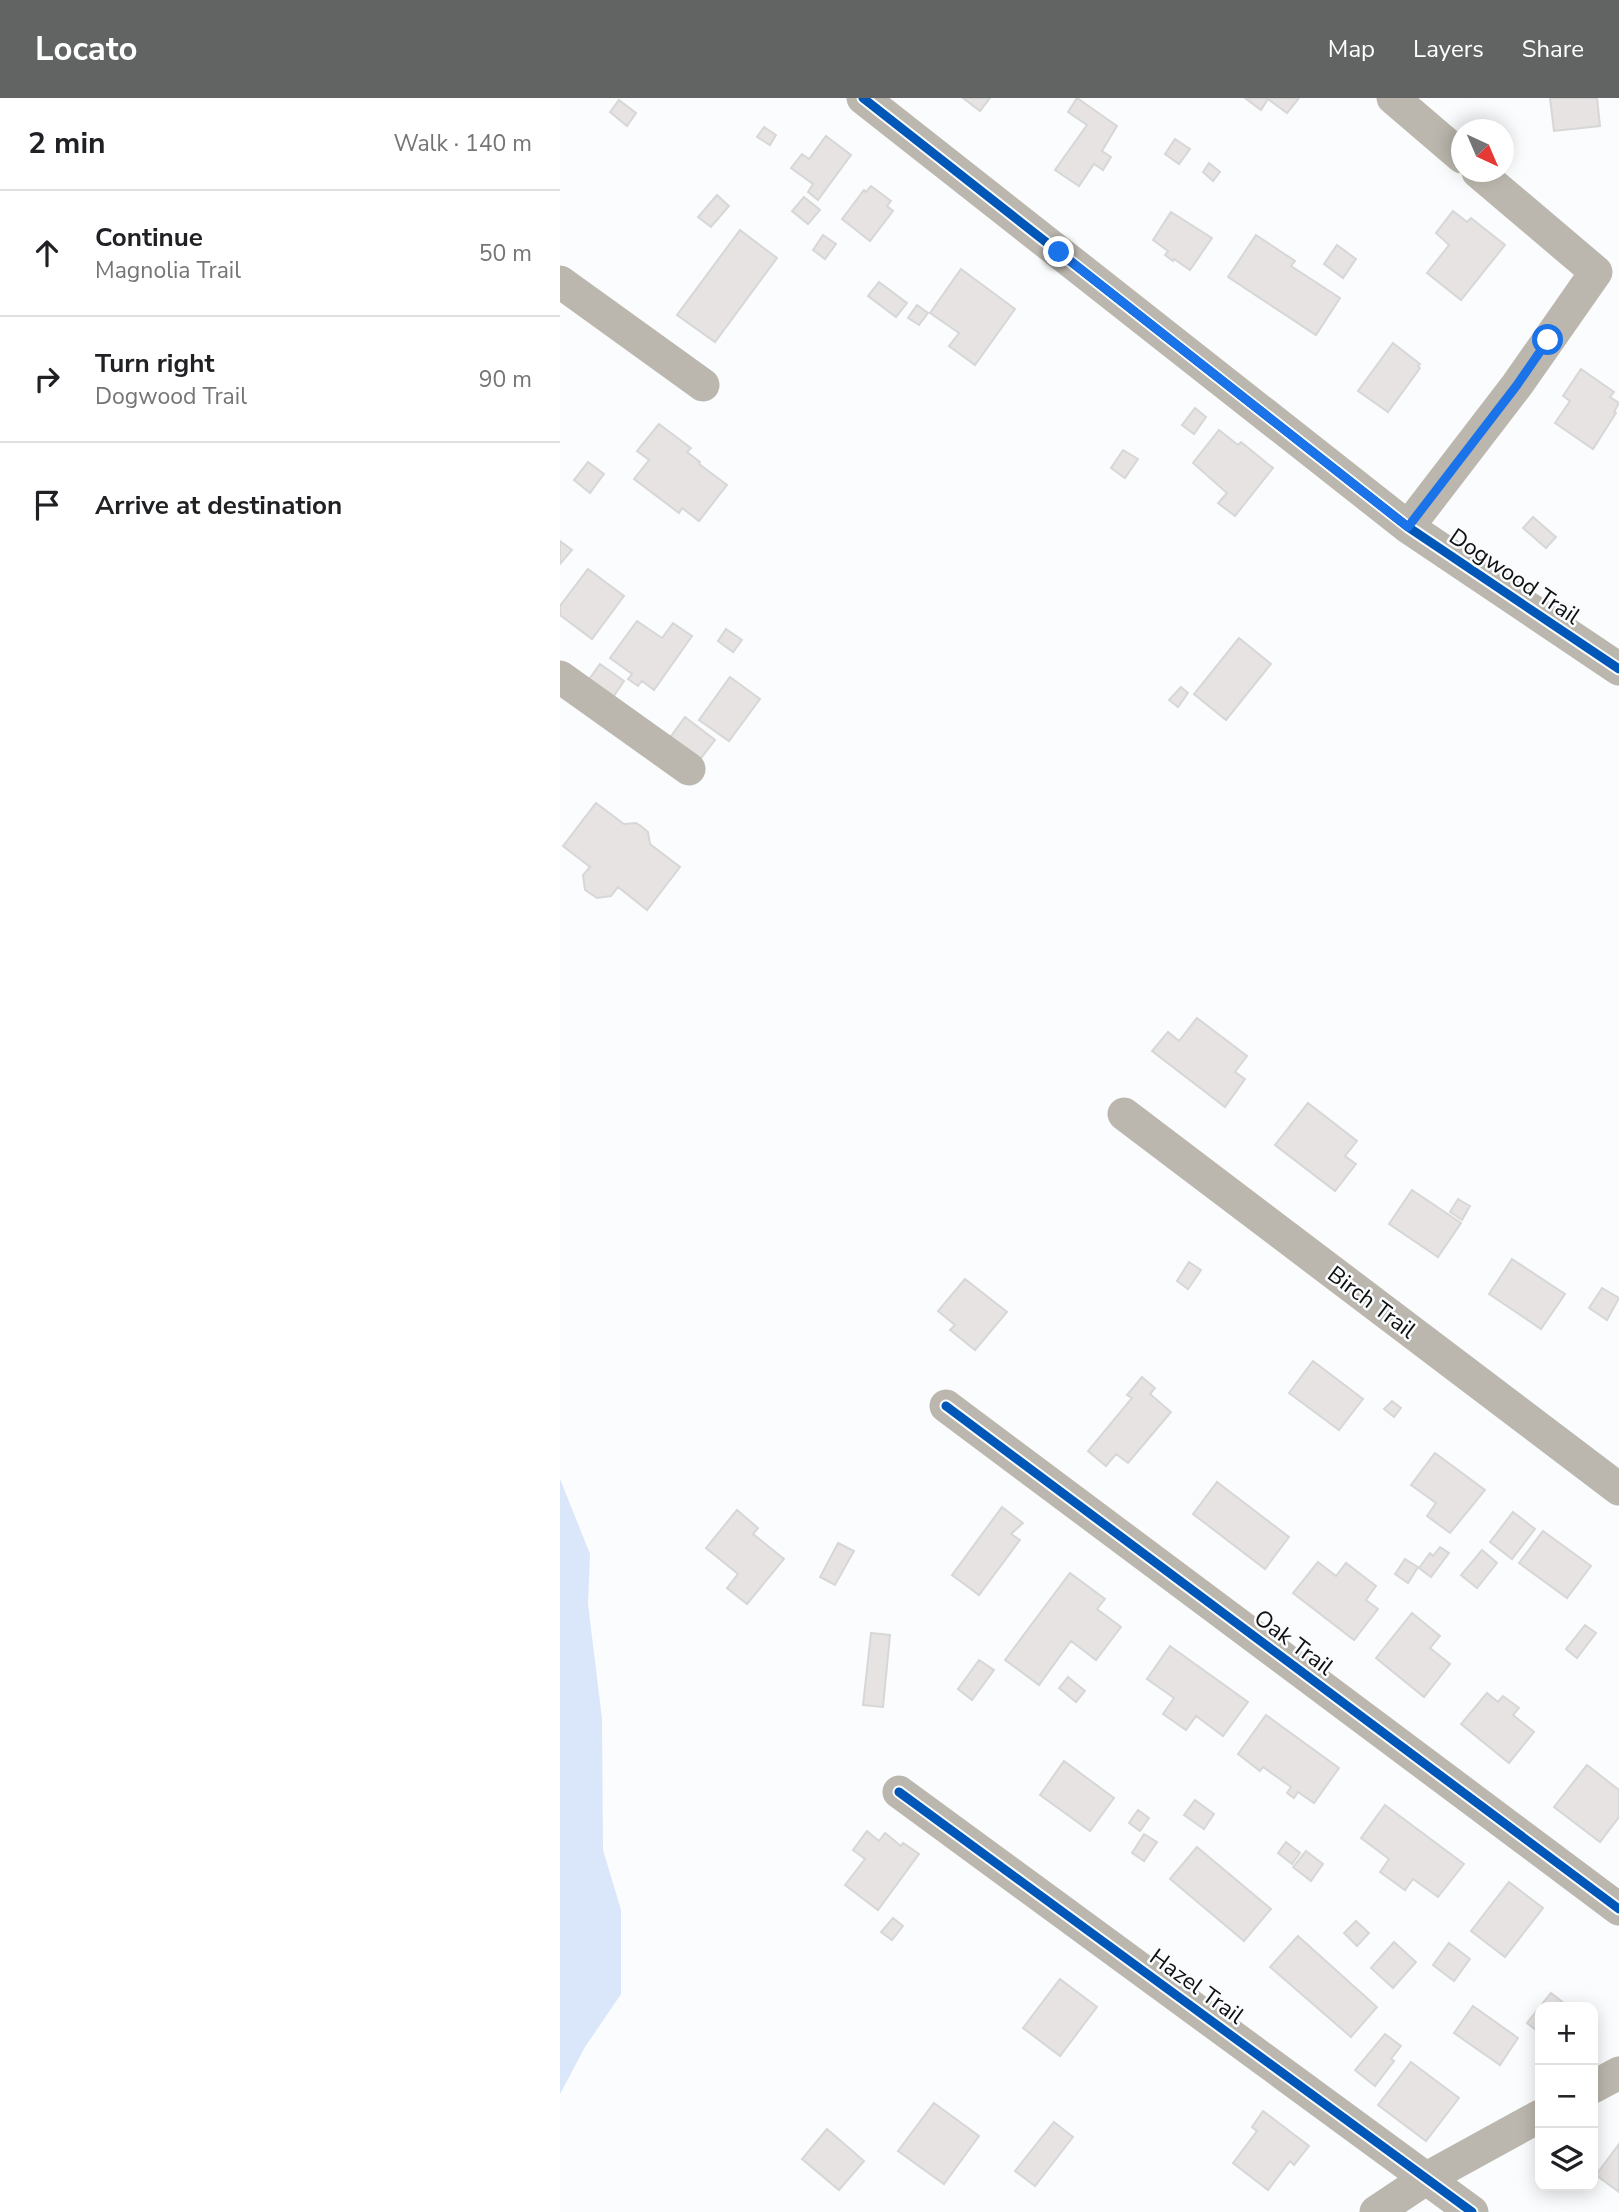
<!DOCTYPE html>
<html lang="en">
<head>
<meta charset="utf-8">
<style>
	:root { --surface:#fff; --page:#f2f2f2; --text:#202124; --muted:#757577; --line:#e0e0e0; --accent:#626363 }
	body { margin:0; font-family:"Nunito Sans",sans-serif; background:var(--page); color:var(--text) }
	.controls { position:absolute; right:21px; bottom:21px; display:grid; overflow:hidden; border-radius:14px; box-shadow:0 4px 18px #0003 }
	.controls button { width:63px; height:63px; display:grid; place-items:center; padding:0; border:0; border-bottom:2px solid var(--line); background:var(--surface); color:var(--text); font:35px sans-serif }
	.compass { position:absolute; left:891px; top:21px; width:63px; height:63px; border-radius:50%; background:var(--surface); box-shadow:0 4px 18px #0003; rotate:136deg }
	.stop { position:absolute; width:21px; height:21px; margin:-16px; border:5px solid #1a73e8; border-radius:50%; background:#fff }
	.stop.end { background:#1a73e8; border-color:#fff; box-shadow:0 2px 7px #0008 }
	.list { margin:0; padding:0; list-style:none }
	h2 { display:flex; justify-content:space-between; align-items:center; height:91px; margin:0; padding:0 28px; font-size:30px }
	h2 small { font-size:23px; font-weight:400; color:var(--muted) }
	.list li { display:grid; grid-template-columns:46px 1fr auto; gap:21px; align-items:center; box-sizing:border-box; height:126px; padding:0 28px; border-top:2px solid var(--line) }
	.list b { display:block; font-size:26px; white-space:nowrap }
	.list p { margin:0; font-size:23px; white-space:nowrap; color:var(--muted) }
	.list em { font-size:23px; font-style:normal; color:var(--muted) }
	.icon { flex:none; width:38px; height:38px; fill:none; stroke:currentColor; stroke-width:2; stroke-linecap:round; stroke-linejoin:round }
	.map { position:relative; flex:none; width:1059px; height:2114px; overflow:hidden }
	header { display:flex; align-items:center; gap:42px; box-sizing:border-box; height:98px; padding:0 35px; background:var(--accent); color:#fff }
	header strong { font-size:33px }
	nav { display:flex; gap:38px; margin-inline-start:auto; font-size:24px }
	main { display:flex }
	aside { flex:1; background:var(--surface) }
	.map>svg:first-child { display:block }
	.water { fill:#dae6f9 }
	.building { fill:#e6e3e2; stroke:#d7d7d7; stroke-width:2 }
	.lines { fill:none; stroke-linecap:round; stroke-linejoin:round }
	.minor { stroke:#bbb7ae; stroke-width:33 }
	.cycleway-casing { stroke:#fafcfe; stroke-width:13 }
	.cycleway { stroke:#0057b8; stroke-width:9 }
	.route { stroke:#1a73e8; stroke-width:9 }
	.labels { text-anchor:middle; stroke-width:5; stroke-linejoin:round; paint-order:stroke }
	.street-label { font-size:23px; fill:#0f1010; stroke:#fafcfe }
</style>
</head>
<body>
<header>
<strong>Locato</strong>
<nav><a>Map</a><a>Layers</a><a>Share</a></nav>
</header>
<main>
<aside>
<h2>2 min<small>Walk · 140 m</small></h2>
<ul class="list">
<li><svg class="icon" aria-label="ahead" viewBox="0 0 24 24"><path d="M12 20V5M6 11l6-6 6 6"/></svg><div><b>Continue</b><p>Magnolia Trail</p></div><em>50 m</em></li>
<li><svg class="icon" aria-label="right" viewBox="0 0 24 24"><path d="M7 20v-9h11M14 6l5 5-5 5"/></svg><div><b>Turn right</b><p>Dogwood Trail</p></div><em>90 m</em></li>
<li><svg class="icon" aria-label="arrive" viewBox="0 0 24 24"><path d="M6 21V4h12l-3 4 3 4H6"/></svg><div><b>Arrive at destination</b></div></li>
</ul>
</aside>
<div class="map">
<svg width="1059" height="2114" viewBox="0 0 1059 2114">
	<rect width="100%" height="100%" fill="#fbfcfd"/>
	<!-- water -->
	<path class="water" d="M0,1381L30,1456L28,1506L42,1621L43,1752L61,1812V1896L25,1949L0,1996Z"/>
	<!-- building -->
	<path class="building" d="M403,0H430L420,13Z
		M517,0L557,28L542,53L551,59L543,72L534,66L519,88L495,72L527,27L508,14Z
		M685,0H739L727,15L708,1L701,12Z
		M990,0H1037L1040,28L994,33Z
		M59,2L76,15L67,28L50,14Z
		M204,29L216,37L210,47L197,39Z
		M266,38L291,57L258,102L248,94L253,86L231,70L242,56L249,61Z
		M615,41L630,51L619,66L605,56Z
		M649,65L660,74L653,83L643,74Z
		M311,88L331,103L327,108L333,113L310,143L282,121L304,92L306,94Z
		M157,97L169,108L151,129L138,119Z
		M244,99L260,112L248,126L232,113Z
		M893,113L907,124L911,120L945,147L901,202L867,175L889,147L876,135Z
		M611,114L652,140L630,172L614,161L613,163L605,157L608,153L593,142Z
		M180,132L217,160L155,244L117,217Z
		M263,137L276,146L265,161L253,152Z
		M696,137L735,163L731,168L780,200L756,237L668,179Z
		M777,147L796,161L783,180L764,166Z
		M401,171L455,211L415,267L389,248L399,235L370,215Z
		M319,184L347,205L336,219L308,198Z
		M357,207L368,215L359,227L348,220Z
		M833,245L860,266L858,268L860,270L828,314L798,293Z
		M1021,271L1054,294L1050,299L1059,305L1054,314L1056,315L1033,351L995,325L1010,303L1003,298Z
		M635,310L646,319L634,336L622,327Z
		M99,326L131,350L127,354L140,364L139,366L167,387L139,423L122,410L119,415L74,381L89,362L77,353Z
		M659,332L678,347L681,344L713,370L675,418L658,405L667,395L633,365Z
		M563,352L578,361L565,380L551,370Z
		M28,364L44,376L30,395L14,382Z
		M973,419L996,439L986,450L963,430Z
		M0,443L12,452L0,466Z
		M28,471L64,498L32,541L0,517V508Z
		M77,523L102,540L113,525L132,538L94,592L82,583L78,588L68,581L72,576L50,560Z
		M166,531L182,542L173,554L158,543Z
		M679,540L711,566L666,622L634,596Z
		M40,566L64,583L47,608L22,591Z
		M170,579L200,601L169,643L139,622Z
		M621,589L628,595L618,609L609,602Z
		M125,619L155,642L135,668L106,645Z
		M36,705L64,726L76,725L81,728L88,734L90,746L120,769L87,812L58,789L51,798L37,800L25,792L23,777L30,769L3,748Z
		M637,920L687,958L675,974L685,981L665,1009L592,953L608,934L619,943Z
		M748,1005L797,1043L785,1058L796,1066L775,1093L715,1047Z
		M852,1092L901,1125L878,1159L829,1126Z
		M898,1101L910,1108L902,1122L890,1114Z
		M952,1161L1005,1196L981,1231L929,1196Z
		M629,1164L641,1172L628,1191L617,1183Z
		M405,1181L447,1214L415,1252L390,1232L395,1227L378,1213Z
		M1042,1190L1059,1200L1047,1222L1029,1210Z
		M753,1263L803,1301L779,1332L729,1295Z
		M582,1279L595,1290L590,1296L611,1314L568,1365L556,1356L546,1368L528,1353L572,1300L567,1297Z
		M832,1303L841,1310L834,1319L824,1311Z
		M875,1355L925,1392L890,1435L867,1418L876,1405L851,1387Z
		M657,1384L729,1439L705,1471L633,1416Z
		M442,1409L463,1425L451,1436L460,1442L419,1497L392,1477Z
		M177,1412L198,1430L193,1436L224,1461L187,1506L167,1490L178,1476L146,1450Z
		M953,1414L975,1431L952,1461L930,1444Z
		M983,1433L1031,1468L1007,1500L959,1465Z
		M278,1445L294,1453L275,1487L260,1479Z
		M880,1449L889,1455L871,1479L859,1470L870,1455L873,1458Z
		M922,1452L937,1465L917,1490L901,1477Z
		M845,1461L858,1469L848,1485L835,1476Z
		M758,1464L776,1478L786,1465L816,1488L806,1502L818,1511L794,1542L733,1495Z
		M510,1475L545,1501L537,1511L561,1529L536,1562L511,1543L479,1587L445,1562Z
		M852,1515L880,1538L870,1550L890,1566L864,1599L816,1560Z
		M1025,1527L1036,1535L1017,1560L1006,1551Z
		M311,1535L330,1537L323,1609L303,1607Z
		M610,1548L688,1604L663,1638L636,1618L626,1632L603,1616L614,1600L587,1581Z
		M419,1562L434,1572L412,1602L398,1591Z
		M508,1579L525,1593L516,1604L499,1590Z
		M927,1595L938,1604L943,1598L959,1610L953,1617L974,1634L949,1665L901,1626Z
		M706,1617L779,1670L754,1705L738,1694L734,1700L727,1695L731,1689L703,1669L700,1673L678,1656Z
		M504,1663L554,1700L530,1733L480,1697Z
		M1027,1667L1059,1692V1719L1040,1744L994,1709Z
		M635,1702L654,1716L644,1731L624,1717Z
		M825,1707L904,1766L878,1799L853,1781L845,1792L820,1774L829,1761L801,1740Z
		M578,1712L589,1720L580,1733L569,1725Z
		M307,1733L319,1743L325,1735L341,1748L343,1745L359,1756L318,1812L285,1787L305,1761L293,1752Z
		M584,1736L597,1744L584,1763L572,1755Z
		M726,1744L740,1755L732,1766L718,1755Z
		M637,1749L711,1811L684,1843L610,1781Z
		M746,1753L763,1766L751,1783L733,1769Z
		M949,1784L983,1810L945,1859L911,1833Z
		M333,1820L343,1828L332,1842L321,1834Z
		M796,1823L809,1835L797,1848L784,1835Z
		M738,1838L817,1909L791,1939L710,1869Z
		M834,1844L856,1864L833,1890L811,1870Z
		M889,1845L910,1861L894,1883L873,1867Z
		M500,1881L537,1909L500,1958L463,1930Z
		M991,1895L1009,1909H980V1935L967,1925Z
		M913,1908L958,1940L940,1967L894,1935Z
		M825,1936L841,1948L831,1961L834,1963L815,1988L795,1972Z
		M851,1964L899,2000L866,2043L818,2007Z
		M374,2005L419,2038L384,2086L338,2053Z
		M703,2013L749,2048L734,2067L730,2063L708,2092L673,2065L697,2033L692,2029Z
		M494,2024L513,2039L475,2088L455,2073Z
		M267,2031L304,2063L279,2092L242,2061Z
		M1059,2046V2094L1036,2077Z"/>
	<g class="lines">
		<!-- minor -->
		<path class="minor" d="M303,0L848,429L1059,571
			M833,0L902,59
			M0,184L143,287
			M848,429L957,287L1036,174L918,74
			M0,579L129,671
			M564,1016L1059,1391
			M386,1308L1059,1811
			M339,1694L912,2114
			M1033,1989L1059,1975
			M816,2114L867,2080L980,2018"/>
		<!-- cycleway casing -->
		<g class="cycleway-casing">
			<path id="cycleway" d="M303,0L848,429L1059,571
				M386,1308L1059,1811
				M339,1694L912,2114"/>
		</g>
		<!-- cycleway -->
		<use href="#cycleway" class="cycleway"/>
	</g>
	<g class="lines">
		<!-- route -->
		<path class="route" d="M499,154L848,429L957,287L988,242"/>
	</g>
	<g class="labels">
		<!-- street labels -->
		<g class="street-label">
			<text transform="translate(955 478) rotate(34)" y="8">Dogwood Trail</text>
			<text transform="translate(812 1204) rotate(37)" y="8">Birch Trail</text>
			<text transform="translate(734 1544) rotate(37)" y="8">Oak Trail</text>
			<text transform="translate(637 1888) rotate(36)" y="8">Hazel Trail</text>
		</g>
	</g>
</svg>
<div class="controls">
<button>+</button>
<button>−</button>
<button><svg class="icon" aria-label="layers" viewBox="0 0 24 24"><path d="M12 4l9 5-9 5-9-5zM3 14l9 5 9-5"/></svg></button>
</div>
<svg class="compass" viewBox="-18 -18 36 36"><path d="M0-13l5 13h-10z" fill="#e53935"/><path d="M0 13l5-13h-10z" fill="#757577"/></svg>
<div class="stop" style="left:988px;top:242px"></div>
<div class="stop end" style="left:499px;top:154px"></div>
</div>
</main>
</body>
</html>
